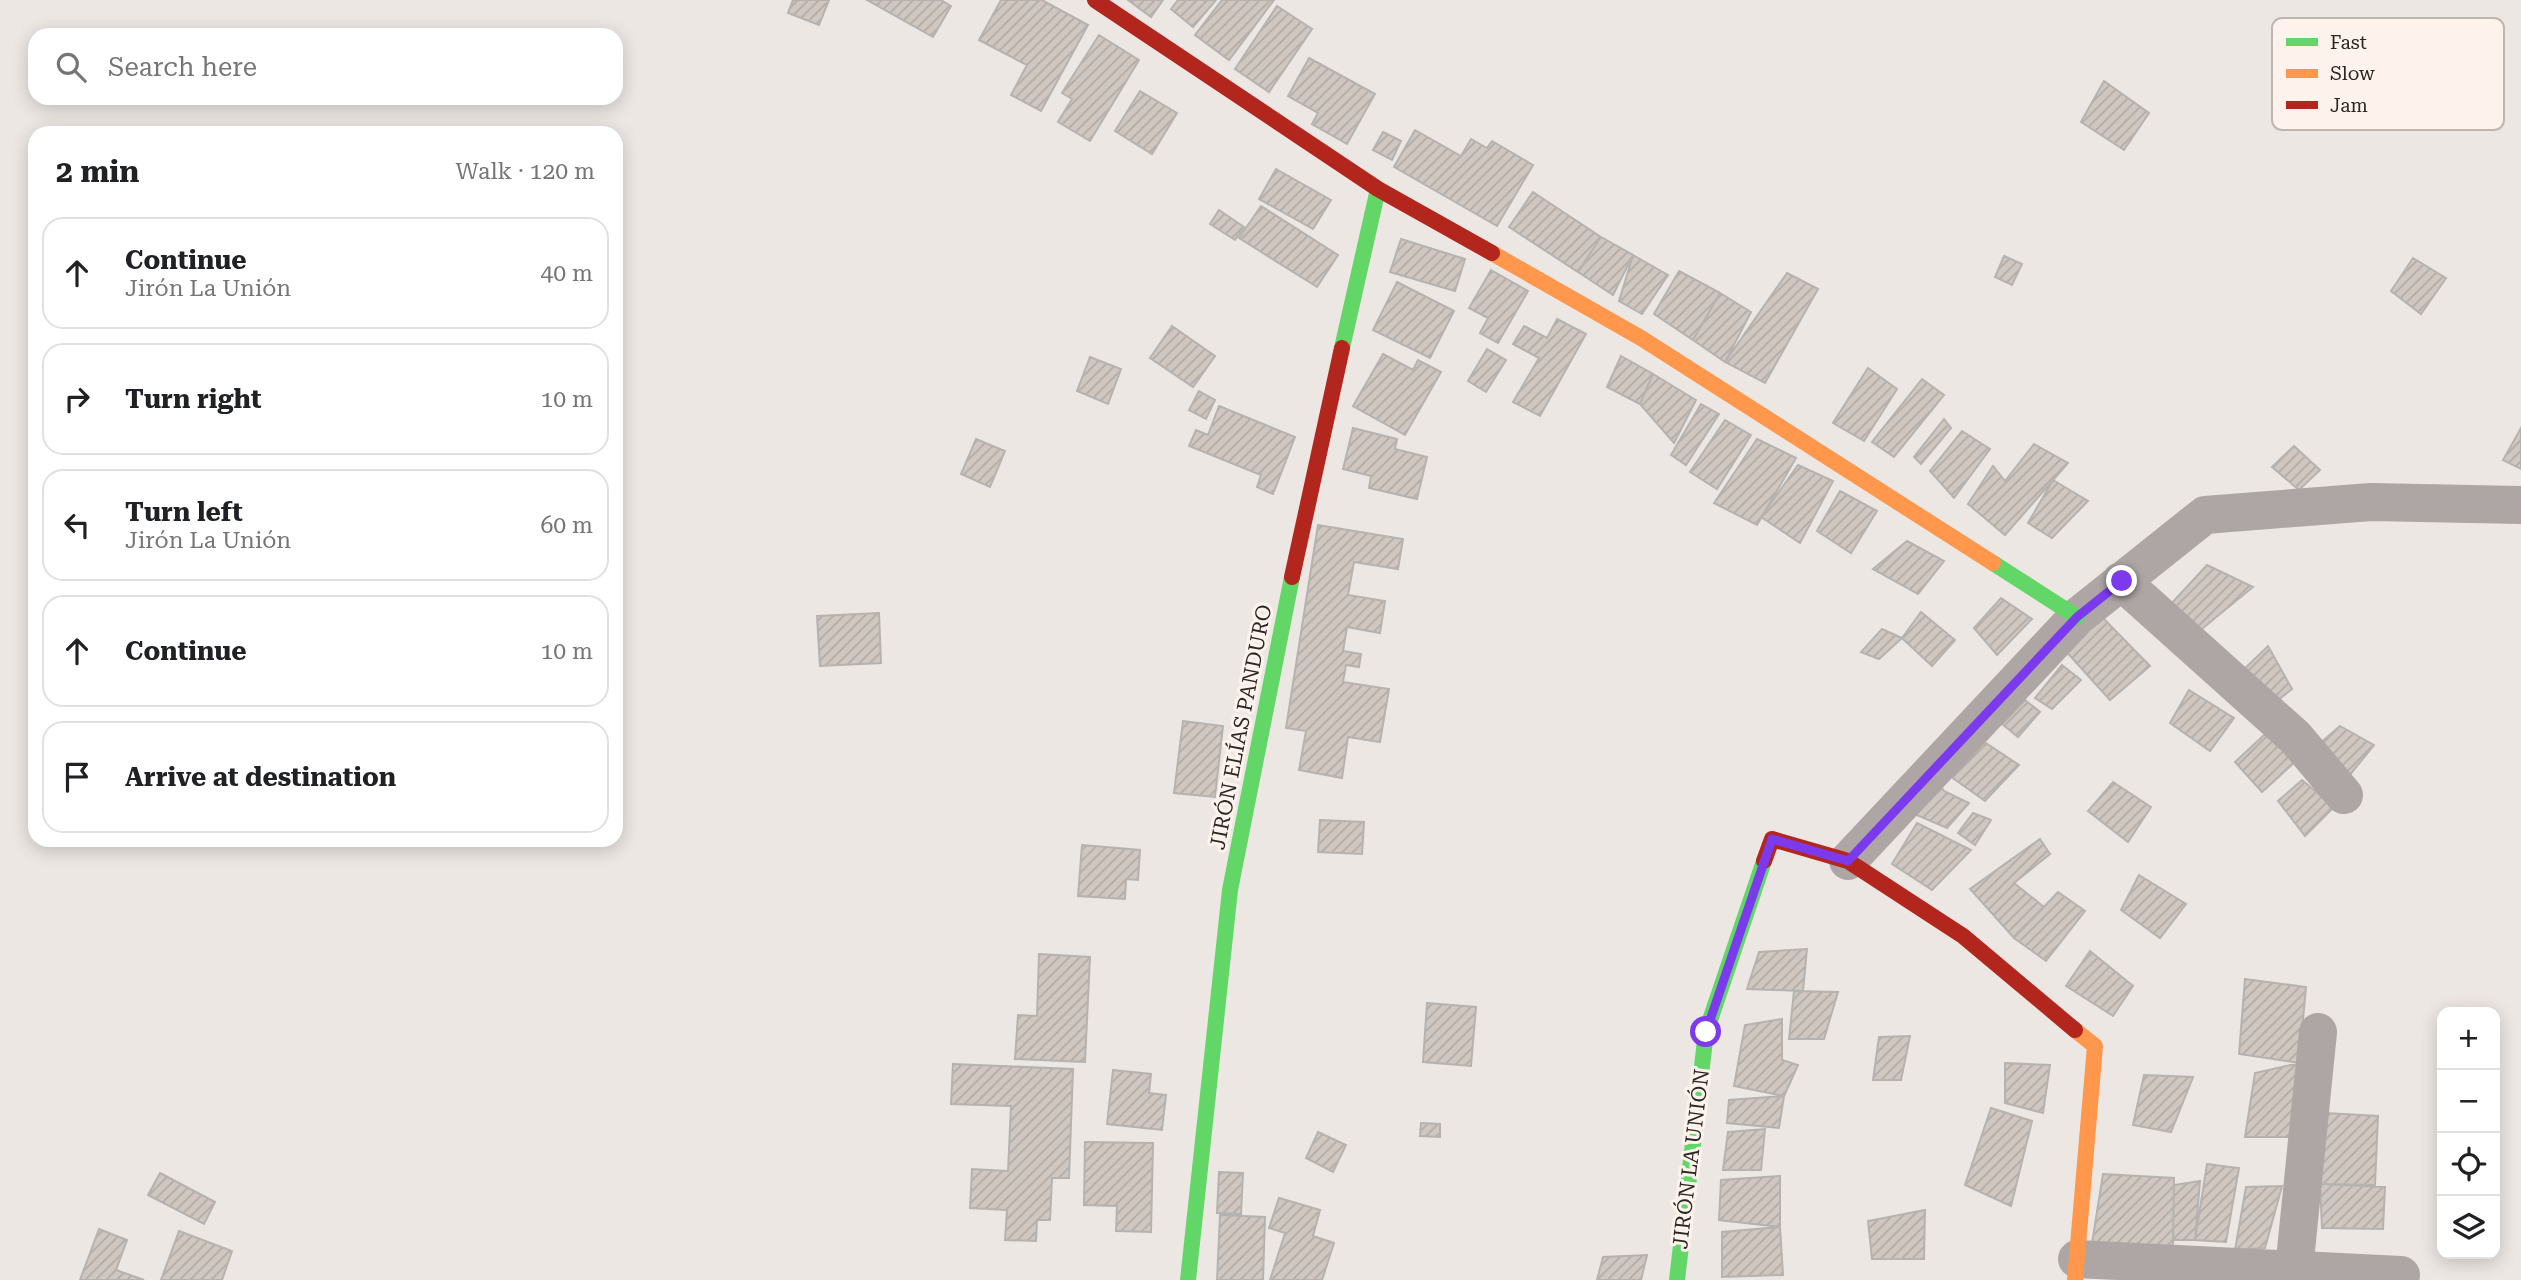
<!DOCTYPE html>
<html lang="en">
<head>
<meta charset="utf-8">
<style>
	:root { --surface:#fff; --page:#f2f2f2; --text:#202124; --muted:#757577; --line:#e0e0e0 }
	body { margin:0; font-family:"Roboto Serif",serif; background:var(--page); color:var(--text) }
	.controls { position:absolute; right:21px; bottom:21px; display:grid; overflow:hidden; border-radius:14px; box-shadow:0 4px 18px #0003 }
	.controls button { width:63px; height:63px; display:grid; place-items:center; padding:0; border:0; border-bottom:2px solid var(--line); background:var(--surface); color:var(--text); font:35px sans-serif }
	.stop { position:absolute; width:21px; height:21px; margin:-16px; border:5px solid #7c3aed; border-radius:50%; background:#fff }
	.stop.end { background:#7c3aed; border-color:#fff; box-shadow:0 2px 7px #0008 }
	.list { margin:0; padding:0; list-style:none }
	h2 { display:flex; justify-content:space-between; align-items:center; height:91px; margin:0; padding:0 28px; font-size:30px }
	h2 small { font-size:23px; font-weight:400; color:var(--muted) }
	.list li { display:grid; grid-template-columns:46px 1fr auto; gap:21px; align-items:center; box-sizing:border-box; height:112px; margin:0 14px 14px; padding:0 14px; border:2px solid var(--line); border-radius:21px }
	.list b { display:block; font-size:26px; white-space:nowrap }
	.list p { margin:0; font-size:23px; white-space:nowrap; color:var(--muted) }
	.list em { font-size:23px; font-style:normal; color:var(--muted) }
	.icon { flex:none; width:38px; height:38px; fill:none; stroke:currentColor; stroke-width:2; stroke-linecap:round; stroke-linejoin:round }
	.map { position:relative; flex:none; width:2521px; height:1280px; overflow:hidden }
	.search { position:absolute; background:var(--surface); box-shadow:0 4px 18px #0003; left:28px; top:28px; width:595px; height:77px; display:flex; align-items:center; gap:18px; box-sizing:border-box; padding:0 24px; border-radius:21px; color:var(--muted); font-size:26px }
	.panel { position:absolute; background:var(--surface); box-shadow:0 4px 18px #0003; left:28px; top:126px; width:595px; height:721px; border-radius:21px }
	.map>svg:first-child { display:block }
	.building { fill:url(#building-hatch); stroke:#b6b2af; stroke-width:2 }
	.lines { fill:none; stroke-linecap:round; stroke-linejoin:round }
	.street { stroke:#ada6a4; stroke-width:38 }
	.fast { stroke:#63d668; stroke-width:16 }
	.slow { stroke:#ff974d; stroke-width:16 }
	.jam { stroke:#b3261e; stroke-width:16 }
	.route { stroke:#7c3aed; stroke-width:9 }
	.labels { text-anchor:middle; stroke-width:6; stroke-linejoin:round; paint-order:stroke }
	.street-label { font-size:21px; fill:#2b2725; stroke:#fdf3ec }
	.key { fill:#fdf3ec; stroke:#beb6b0; stroke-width:2 }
	.key-label { font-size:19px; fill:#2b2725 }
</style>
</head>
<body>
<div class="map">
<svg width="2521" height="1280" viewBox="0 0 2521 1280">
	<defs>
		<pattern id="building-hatch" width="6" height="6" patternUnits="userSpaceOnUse" patternTransform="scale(1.75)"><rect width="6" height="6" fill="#cfc7c0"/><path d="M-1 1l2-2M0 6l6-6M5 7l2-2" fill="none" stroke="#b2aba5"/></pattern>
	</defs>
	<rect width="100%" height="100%" fill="#ece7e3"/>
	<!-- building -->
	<path class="building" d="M793,0H829L819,25L788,13Z
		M867,0H941L951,6L933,37Z
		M1001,0H1042L1088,25L1041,111L1011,95L1027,65L979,40Z
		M1128,0H1163L1151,17Z
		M1178,0H1216L1193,27L1171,9Z
		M1222,0H1274L1229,60L1195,35Z
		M1277,6L1312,29L1269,92L1235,69Z
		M1099,35L1139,60L1090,141L1058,122L1072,99L1062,93Z
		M1309,58L1375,94L1347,144L1312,124L1318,113L1288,96Z
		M2104,81L2149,113L2124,150L2081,122Z
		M1140,91L1177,113L1152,154L1115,131Z
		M1415,130L1461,156L1471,139L1487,148L1492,141L1533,165L1497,226L1394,167Z
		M1383,132L1401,141L1392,160L1373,150Z
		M1276,169L1331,200L1313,229L1259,199Z
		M1533,192L1601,237L1578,272L1509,227Z
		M1261,206L1338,255L1317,287L1239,238Z
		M1219,210L1244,227L1235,240L1210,224Z
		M1601,237L1633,255L1613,295L1578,272Z
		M1401,239L1465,259L1455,291L1390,272Z
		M1633,255L1668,275L1642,314L1619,301Z
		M2004,256L2022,264L2012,285L1995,277Z
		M2413,258L2446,278L2421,314L2391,291Z
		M1491,270L1528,291L1498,343L1480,333L1488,318L1469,308Z
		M1679,271L1720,293L1693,340L1654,314Z
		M1787,273L1818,289L1765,383L1725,362Z
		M1397,282L1454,311L1430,358L1373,330Z
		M1720,293L1751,312L1725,362L1693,340Z
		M1557,319L1586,334L1540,416L1513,402L1539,358L1513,344L1524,326L1547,338Z
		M1172,326L1215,356L1193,387L1150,358Z
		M1487,349L1506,360L1486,392L1468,381Z
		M1383,354L1413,370L1418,360L1441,372L1405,435L1353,406Z
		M1621,356L1653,374L1640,404L1607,387Z
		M1090,357L1121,369L1108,404L1077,391Z
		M1868,368L1897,389L1864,441L1833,423Z
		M1653,374L1696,400L1674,443L1640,404Z
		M1922,379L1944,395L1894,457L1872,442Z
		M1199,391L1215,400L1206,419L1189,410Z
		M1701,404L1719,414L1686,465L1671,455Z
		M1219,406L1295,437L1273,494L1257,487L1261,475L1189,446L1196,430L1208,435Z
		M1944,419L1951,428L1921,464L1914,457Z
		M1725,420L1751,435L1717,489L1690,472Z
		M1353,428L1397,439L1395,449L1427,457L1417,499L1369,488L1371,476L1343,469Z
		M2521,428V469L2503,460Z
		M1962,431L1990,449L1954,498L1930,471Z
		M976,439L1005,451L990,487L961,474Z
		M1757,439L1796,458L1757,525L1714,503Z
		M2034,444L2068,463L2005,535L1968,504L1993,466L2005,481Z
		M2294,446L2320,470L2299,490L2272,467Z
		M1798,465L1833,481L1800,543L1761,517Z
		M2053,480L2088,501L2052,538L2028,523Z
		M1840,491L1877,511L1851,553L1817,531Z
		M1318,525L1403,539L1398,569L1354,562L1348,595L1385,601L1380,633L1347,627L1343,651L1361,654L1359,667L1346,665L1343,682L1389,689L1380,742L1348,737L1342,778L1299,770L1306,731L1286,728Z
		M1907,541L1944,561L1918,594L1873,569Z
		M2207,565L2253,587L2197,633L2170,605Z
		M2001,598L2032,619L1997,655L1974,628Z
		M1921,612L1955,640L1932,666L1902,638Z
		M879,613L881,663L820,666L817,616Z
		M2102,617L2150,666L2110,700L2063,648Z
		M1882,629L1902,638L1879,659L1861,652Z
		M2268,646L2292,689L2273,704L2241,672Z
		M2062,665L2081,680L2052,709L2035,698Z
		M2189,690L2234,718L2210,751L2170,723Z
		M2025,700L2040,712L2018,737L2002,724Z
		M1183,721L1223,726L1215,797L1174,793Z
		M2340,726L2374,745L2349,776L2319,744Z
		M2265,734L2295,762L2262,792L2235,762Z
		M1977,737L2019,765L1985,801L1947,774Z
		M2302,780L2334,807L2305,836L2278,801Z
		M2113,782L2151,807L2128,842L2088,811Z
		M1939,784L1944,791L1969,803L1947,828L1912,813Z
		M1973,813L1991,820L1975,845L1958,833Z
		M1320,820L1364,822L1362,854L1318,852Z
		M1917,823L1971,850L1932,890L1892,864Z
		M2040,839L2050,854L2014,883L2044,907L2014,938L1970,889Z
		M1082,845L1140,850L1138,880L1126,879L1125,899L1078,896Z
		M2139,875L2186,904L2160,938L2121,910Z
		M2058,892L2085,911L2046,961L2014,938Z
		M1807,949L1803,991L1747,989L1759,952Z
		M2090,951L2133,986L2113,1016L2066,986Z
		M1039,954L1090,957L1085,1062L1015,1059L1018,1015L1037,1016Z
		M2245,979L2306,987L2299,1063L2239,1054Z
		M1794,991L1838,992L1824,1039H1789Z
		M1427,1003L1476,1007L1471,1066L1423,1062Z
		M1782,1019V1060L1798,1065L1784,1096L1734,1086L1745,1025Z
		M1910,1036L1901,1080H1873L1879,1037Z
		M2005,1063L2050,1065L2043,1113L2005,1103Z
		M2299,1063L2293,1137H2245L2255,1073Z
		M953,1064L1073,1069L1069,1178H1052L1050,1220H1037L1036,1241L1005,1240L1007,1210L970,1208L972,1169L1008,1171L1011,1106L951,1104Z
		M1113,1070L1151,1074L1149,1093L1166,1095L1162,1130L1107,1124Z
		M2144,1075L2193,1077L2171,1132L2133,1125Z
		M1784,1096L1779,1128L1727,1123L1729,1100Z
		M1991,1108L2032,1121L2011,1206L1965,1185Z
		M2326,1113L2378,1116L2375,1185L2320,1184Z
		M1421,1123L1440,1124V1137L1420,1136Z
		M1765,1129L1761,1170H1723L1728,1132Z
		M1318,1132L1346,1145L1333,1172L1306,1158Z
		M1085,1142L1153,1143L1151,1232L1116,1231L1117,1206L1084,1205Z
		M2207,1164L2239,1168L2226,1242L2195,1240Z
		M1219,1172L1243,1173L1241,1214L1217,1213Z
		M160,1173L215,1202L204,1224L148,1195Z
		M2103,1174L2174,1178L2173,1247L2092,1243Z
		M1780,1176V1227L1719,1220L1721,1180Z
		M2200,1181L2195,1240H2173L2174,1185Z
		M2320,1184L2385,1187L2383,1229L2322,1228Z
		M2282,1186L2265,1248L2235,1250L2246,1187Z
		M1279,1198L1320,1210L1313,1236L1334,1243L1322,1280H1270L1285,1233L1269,1228Z
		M1925,1210L1924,1259H1872L1868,1221Z
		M1220,1215L1265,1217L1263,1280H1217Z
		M1780,1227L1783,1275L1722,1277V1232Z
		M99,1229L127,1240L116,1270L144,1280H80Z
		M179,1231L232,1251L222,1280H161Z
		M1647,1255L1641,1280H1597L1603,1257Z"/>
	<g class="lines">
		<!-- street -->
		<path class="street" d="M2121,581L2295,737L2344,795
			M1848,861L2077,617L2205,515L2371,502L2521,505
			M2077,1259L2401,1275
			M2294,1270L2318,1032"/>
		<!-- fast -->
		<path class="fast" d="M1342,348L1378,189
			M1993,563L2077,617
			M1188,1280L1230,890L1292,577
			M1677,1280L1706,1032L1764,861"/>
		<!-- slow -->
		<path class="slow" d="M1492,253L1641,338L1993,563
			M2075,1280L2095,1046L2075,1030"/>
		<!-- jam -->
		<path class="jam" d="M1095,0L1378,189L1492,253
			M1292,577L1342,348
			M1764,861L1772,839L1848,861L1963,936L2075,1030"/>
	</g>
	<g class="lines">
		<!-- route -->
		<path class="route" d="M1706,1032L1772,839L1848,861L2077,617L2122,581"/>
	</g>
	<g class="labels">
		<!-- street labels -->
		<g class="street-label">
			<text transform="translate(1241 727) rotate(-79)" y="7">JIRÓN ELÍAS PANDURO</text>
			<text transform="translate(1691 1159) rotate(-83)" y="7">JIRÓN LA UNIÓN</text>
		</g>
	</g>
	<!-- legend -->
	<rect x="2272" y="18" width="232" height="112" rx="10" class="key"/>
	<rect x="2286" y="38" width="32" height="8" fill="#63d668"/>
	<rect x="2286" y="69" width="32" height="9" fill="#ff974d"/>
	<rect x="2286" y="101" width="32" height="8" fill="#b3261e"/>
	<g class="key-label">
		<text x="2330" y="49">Fast</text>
		<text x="2330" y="80">Slow</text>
		<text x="2330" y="112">Jam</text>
	</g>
</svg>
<div class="controls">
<button>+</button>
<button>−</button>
<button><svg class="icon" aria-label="locate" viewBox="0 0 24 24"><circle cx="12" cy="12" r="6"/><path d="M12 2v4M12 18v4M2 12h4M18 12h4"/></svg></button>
<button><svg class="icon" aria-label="layers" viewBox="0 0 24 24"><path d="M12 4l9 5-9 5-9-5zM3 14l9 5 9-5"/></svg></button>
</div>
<div class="stop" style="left:1706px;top:1032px"></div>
<div class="stop end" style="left:2122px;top:581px"></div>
<div class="search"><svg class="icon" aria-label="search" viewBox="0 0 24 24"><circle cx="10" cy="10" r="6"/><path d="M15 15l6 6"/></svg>Search here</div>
<section class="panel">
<h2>2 min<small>Walk · 120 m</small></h2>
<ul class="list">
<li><svg class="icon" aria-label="ahead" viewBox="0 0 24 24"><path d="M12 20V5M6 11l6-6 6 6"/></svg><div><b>Continue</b><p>Jirón La Unión</p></div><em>40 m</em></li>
<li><svg class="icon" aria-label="right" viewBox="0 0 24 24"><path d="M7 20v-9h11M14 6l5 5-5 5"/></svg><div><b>Turn right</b></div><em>10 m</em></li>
<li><svg class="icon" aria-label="left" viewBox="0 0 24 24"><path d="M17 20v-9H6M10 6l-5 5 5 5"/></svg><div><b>Turn left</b><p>Jirón La Unión</p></div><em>60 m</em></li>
<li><svg class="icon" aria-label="ahead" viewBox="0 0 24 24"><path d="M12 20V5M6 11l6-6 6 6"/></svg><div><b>Continue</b></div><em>10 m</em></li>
<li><svg class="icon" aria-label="arrive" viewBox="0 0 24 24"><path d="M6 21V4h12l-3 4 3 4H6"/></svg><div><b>Arrive at destination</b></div></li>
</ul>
</section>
</div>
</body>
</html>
